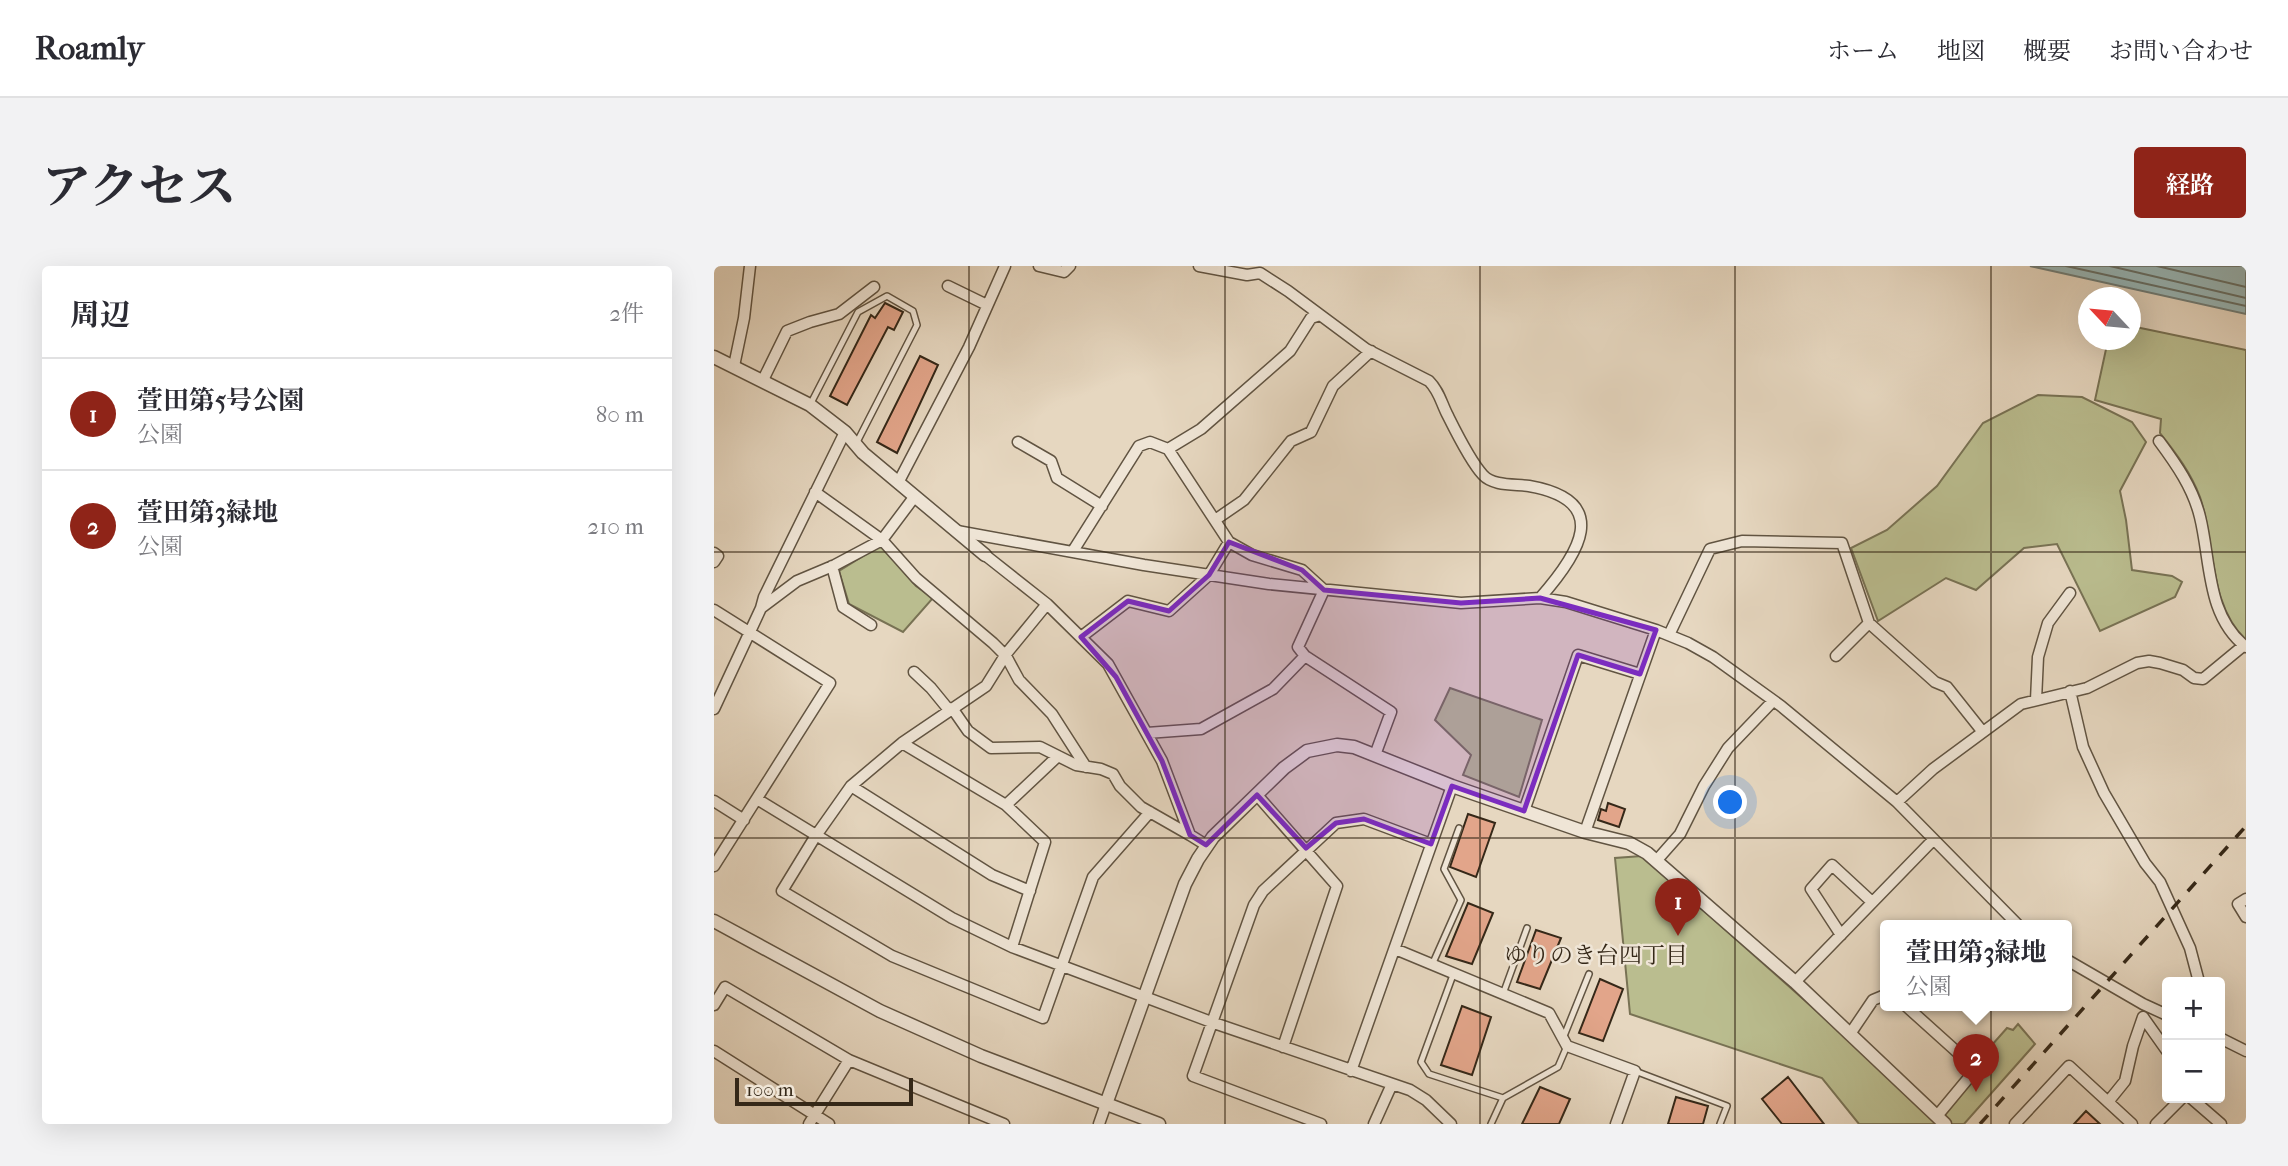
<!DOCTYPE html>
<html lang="ja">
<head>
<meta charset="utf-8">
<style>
	:root { --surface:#fff; --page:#f2f2f3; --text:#2b2b33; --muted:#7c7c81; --line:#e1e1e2; --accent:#8f2418 }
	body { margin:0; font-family:"IM FELL French Canon","Noto Serif JP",serif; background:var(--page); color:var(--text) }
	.controls { position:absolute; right:21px; bottom:21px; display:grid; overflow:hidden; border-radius:7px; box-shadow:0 7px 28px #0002 }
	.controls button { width:63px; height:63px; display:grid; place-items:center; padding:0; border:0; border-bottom:2px solid var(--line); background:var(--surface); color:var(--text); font:35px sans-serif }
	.compass { position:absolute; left:1364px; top:21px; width:63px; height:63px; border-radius:50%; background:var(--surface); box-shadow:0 7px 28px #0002; rotate:296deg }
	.scale { position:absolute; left:21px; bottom:18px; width:178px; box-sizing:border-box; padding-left:7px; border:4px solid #352818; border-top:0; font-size:19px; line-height:24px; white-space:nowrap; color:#352818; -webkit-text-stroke:5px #efe5d6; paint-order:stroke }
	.you { position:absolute; left:1017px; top:537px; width:24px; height:24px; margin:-18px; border:5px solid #fff; border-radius:50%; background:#1a73e8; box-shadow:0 0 0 10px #1a73e833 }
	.badge { display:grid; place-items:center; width:46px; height:46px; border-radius:50%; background:var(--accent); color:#fff; font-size:23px; font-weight:700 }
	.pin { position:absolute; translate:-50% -58px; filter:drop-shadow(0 2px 4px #0008) }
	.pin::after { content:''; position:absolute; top:37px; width:24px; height:21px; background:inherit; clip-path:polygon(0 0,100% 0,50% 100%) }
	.popup { position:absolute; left:1166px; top:654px; width:192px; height:91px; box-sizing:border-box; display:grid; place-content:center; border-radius:7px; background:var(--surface); filter:drop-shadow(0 2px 5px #0005); font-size:23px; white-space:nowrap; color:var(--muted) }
	.popup b { font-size:26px; color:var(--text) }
	.popup::after { content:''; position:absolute; left:50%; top:100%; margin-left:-14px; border:14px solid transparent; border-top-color:var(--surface) }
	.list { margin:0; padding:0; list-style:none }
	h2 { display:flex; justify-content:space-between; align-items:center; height:91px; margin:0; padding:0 28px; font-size:30px }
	h2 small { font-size:23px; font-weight:400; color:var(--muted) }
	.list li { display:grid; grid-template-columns:46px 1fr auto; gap:21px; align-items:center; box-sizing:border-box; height:112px; padding:0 28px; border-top:2px solid var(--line) }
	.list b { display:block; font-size:26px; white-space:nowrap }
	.list p { margin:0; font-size:23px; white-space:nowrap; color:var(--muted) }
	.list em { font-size:23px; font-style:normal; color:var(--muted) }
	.map { position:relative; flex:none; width:1532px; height:858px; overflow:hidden; border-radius:7px }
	header { display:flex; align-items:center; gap:42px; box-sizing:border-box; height:98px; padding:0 35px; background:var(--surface); border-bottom:2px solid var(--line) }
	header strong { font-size:33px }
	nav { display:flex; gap:38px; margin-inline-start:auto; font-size:24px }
	.intro { display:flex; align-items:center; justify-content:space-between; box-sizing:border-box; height:168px; padding:0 42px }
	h1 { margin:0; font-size:49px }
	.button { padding:18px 32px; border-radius:7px; background:var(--accent); color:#fff; font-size:24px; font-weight:700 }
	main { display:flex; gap:42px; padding:0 42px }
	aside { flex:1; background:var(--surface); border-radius:7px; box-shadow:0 7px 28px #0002 }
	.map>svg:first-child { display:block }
	.green { fill:#babd8f; stroke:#787254; stroke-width:2 }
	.water { fill:#98b8b9; stroke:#707e79; stroke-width:2 }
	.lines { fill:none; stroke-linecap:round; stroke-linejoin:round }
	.shore { stroke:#667068; stroke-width:2 }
	.building { fill:#e2a58a; stroke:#352818; stroke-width:2 }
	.service-casing { stroke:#615442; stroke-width:8 }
	.minor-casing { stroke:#615442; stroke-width:13 }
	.tertiary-casing { stroke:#615442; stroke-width:15 }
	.service { stroke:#efe5d6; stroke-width:5 }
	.minor { stroke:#efe5d6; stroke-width:10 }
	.tertiary { stroke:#efe5d6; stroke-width:12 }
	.rail { stroke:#352818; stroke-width:3.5; stroke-dasharray:12 12; stroke-linecap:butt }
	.marked { fill:#7b2cbf; fill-opacity:0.2; stroke:#7b2cbf; stroke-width:5; stroke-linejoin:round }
	.grid { fill:none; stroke:#352818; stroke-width:2; stroke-opacity:0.55 }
	.labels { text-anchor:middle; stroke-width:5; stroke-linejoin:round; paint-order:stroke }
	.neighbourhood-label { font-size:23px; fill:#352818; stroke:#efe5d6 }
</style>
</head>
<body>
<header>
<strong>Roamly</strong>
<nav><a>ホーム</a><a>地図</a><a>概要</a><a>お問い合わせ</a></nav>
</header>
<div class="intro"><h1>アクセス</h1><a class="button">経路</a></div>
<main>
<aside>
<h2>周辺<small>2件</small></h2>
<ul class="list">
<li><span class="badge">1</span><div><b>萱田第5号公園</b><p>公園</p></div><em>80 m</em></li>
<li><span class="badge">2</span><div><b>萱田第3緑地</b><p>公園</p></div><em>210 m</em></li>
</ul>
</aside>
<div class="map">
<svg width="1532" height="858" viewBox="0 0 1532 858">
	<rect width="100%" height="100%" fill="#e6d7c0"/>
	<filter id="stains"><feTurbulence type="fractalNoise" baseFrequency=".00286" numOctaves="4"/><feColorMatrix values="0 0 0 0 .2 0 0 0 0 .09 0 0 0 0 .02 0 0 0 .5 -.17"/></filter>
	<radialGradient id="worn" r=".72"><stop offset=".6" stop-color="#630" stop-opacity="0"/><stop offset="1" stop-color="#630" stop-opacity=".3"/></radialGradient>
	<!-- green -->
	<path class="green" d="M1417,60L1532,84V374C1494,338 1502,278 1486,231C1477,207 1462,187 1446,167L1447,153L1381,134L1394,74H1416Z
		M1324,129L1368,131L1418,156L1432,176L1406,225L1412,254L1418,304L1458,310L1468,316L1461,331L1386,365L1343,278L1310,282L1262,324L1232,312L1164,355L1137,282L1173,264L1223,220L1269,157Z
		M167,279L202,320L219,332L189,366L135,338L125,305Z
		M736,422L828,454L805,531L749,509L757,489L721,454Z
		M928,590L1230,858H1145L1108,812L916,748L901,592Z
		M1304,758L1321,778L1250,858H1234L1226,850L1261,798L1293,762L1299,764Z"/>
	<!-- water -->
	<path class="water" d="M1316,0H1532V48Z"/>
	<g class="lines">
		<!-- shore -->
		<path class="shore" d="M1352,0L1532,40
			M1396,0L1532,32
			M1443,0L1532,21"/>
	</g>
	<!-- building -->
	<path class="building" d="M171,37L189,46L180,64L174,61L133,139L116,130L157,49L161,52Z
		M206,90L224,99L183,187L163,176Z
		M894,537L911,543L905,561L884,554L887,543L892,545Z
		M754,548L781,557L762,611L736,601Z
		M754,637L779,647L758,698L732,690Z
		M822,664L847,672L826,723L803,716Z
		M886,713L909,723L889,775L865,767Z
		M748,740L777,751L758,809L727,799Z
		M1074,811L1110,858H1068L1048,833Z
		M826,821L856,833L845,858H808Z
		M962,831L994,840L989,858H954Z
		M1372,845L1386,858H1360Z"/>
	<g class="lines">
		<!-- service casing -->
		<g class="service-casing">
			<path id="service" d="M96,139L144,46L173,30L199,45L203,59L142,178
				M718,699L747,634L730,603L745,562
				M739,709L707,796L715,808L789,832
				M789,728L813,662
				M850,770L875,708
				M921,805L1013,840L1006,858
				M777,858L789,832L844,801L853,780"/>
		</g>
		<!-- minor casing -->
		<g class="minor-casing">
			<path id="minor" d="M325,0L350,6L356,0
				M234,20L273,39
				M20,100L30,52L36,0
				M49,114L73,65L96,56L125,48L160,21
				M1445,175C1462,198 1479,222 1486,251C1497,295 1492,350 1532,381
				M304,176L337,195L343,212L388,240
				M454,183L515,276L538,289L588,304L610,324
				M184,217L255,81L291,0
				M101,226L168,274L201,230
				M501,254L530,234L577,175L597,166L619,120L657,85
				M243,265L430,299L555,318L747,337L826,332C864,289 900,235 815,220C800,218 779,220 769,209C756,195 742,166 733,148C727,136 725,125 715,115L652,83L574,25L546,7L533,9L485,0
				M359,285L425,180L436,176L454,183L487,163L576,85L597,52L606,49
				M0,287L4,290L0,296
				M271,289L333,338L394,398L448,495L476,569L492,579
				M118,300L129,341L157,359
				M610,324L584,381L591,390L677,446L661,489
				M826,332L852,336L942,364L974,377L999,391L1067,440L1183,536L1305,660
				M333,338L292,388L272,420L188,477L137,520L101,571L68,625L178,690L329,752L379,611L436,546
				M47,342L83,315L121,299L168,274L202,312L279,377L292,390L305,414L338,448L372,501
				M0,344L116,417L0,600
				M955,369L996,283L1028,275L1128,277L1155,357L1221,416L1233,421L1268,465
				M367,371L414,335L455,345L495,309L515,276
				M1122,390L1155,357
				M200,406L217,422L235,444
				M1356,425L1369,481L1390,527L1431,597L1446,616L1476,682L1485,716
				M1322,434L1324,391L1334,357L1356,327
				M238,442L254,465L277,482L326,481L362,499L387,503L399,508L406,520L427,541L476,569
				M0,443L47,342L50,331L131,166
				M433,467L487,463L559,423L591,390
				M188,477L292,539L331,576L298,681
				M137,520L278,609L316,625
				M543,529L623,620L569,781
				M43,533L238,652L298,681L500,757L696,824L712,834L737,858
				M0,535L30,554
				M1183,536L1219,503L1307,438L1373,422L1423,397L1435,395L1446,397L1469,404L1480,412L1489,413L1529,380
				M292,539L344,490
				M810,545L864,389L926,408
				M871,566L942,364
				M943,594L966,568L990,520L1014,482L1059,435
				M1532,633L1524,638L1532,651
				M1127,669L1097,623L1118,599L1158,636
				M681,683L835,747L853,780L921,805L902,858
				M1353,694L1429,738L1453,749
				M1081,716L1219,574
				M0,739L11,721L135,794L290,858
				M1192,740L1262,803L1223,850
				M1429,751L1453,785
				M1136,768L1159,734L1171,729
				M1506,772L1532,785
				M0,785L115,858
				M637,805L738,520
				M1477,832L1507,858
				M1394,836L1411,815L1419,780L1429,751
				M95,858L135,794
				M385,858L392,838
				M607,858L479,810L540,639L549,625L622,557L650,553L717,578
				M660,858L678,818
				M1301,858L1355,800L1418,858
				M1442,858L1468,832"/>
		</g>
		<!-- tertiary casing -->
		<g class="tertiary-casing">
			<path id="tertiary" d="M0,91L96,139L131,166L149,187L271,289
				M0,655L166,745L267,790L445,858
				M392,838L471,618L484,593L499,571L570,502L593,485L623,479L640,481L738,520L871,566L915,577L933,587L1081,716L1231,858"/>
		</g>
		<!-- service -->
		<use href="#service" class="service"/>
		<!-- minor -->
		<use href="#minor" class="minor"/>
		<!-- tertiary -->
		<use href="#tertiary" class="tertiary"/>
		<!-- rail -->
		<path class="rail" d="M1266,858L1532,560"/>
	</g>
	<!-- marked area -->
	<path class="marked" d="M515,276L588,304L610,324L747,337L826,332L942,364L926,408L864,389L810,545L738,520L717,578L650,553L622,557L592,582L543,529L492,579L476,569L448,495L402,411L367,371L414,335L455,345L495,309Z"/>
	<!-- grid -->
	<path class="grid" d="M255,0V858M511,0V858M766,0V858M1021,0V858M1277,0V858M0,286H1532M0,572H1532"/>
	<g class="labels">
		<!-- neighbourhood labels -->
		<g class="neighbourhood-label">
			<text x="882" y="697">ゆりのき台四丁目</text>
		</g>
	</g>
	<rect width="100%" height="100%" filter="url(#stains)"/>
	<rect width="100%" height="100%" fill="url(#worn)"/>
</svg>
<div class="controls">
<button>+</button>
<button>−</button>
</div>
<svg class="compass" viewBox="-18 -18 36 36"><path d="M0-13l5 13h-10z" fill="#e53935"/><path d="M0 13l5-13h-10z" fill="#7c7c81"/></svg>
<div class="scale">100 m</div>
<div class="you"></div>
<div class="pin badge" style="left:964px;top:670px">1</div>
<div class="pin badge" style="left:1262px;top:826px">2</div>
<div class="popup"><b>萱田第3緑地</b>公園</div>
</div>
</main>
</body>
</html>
